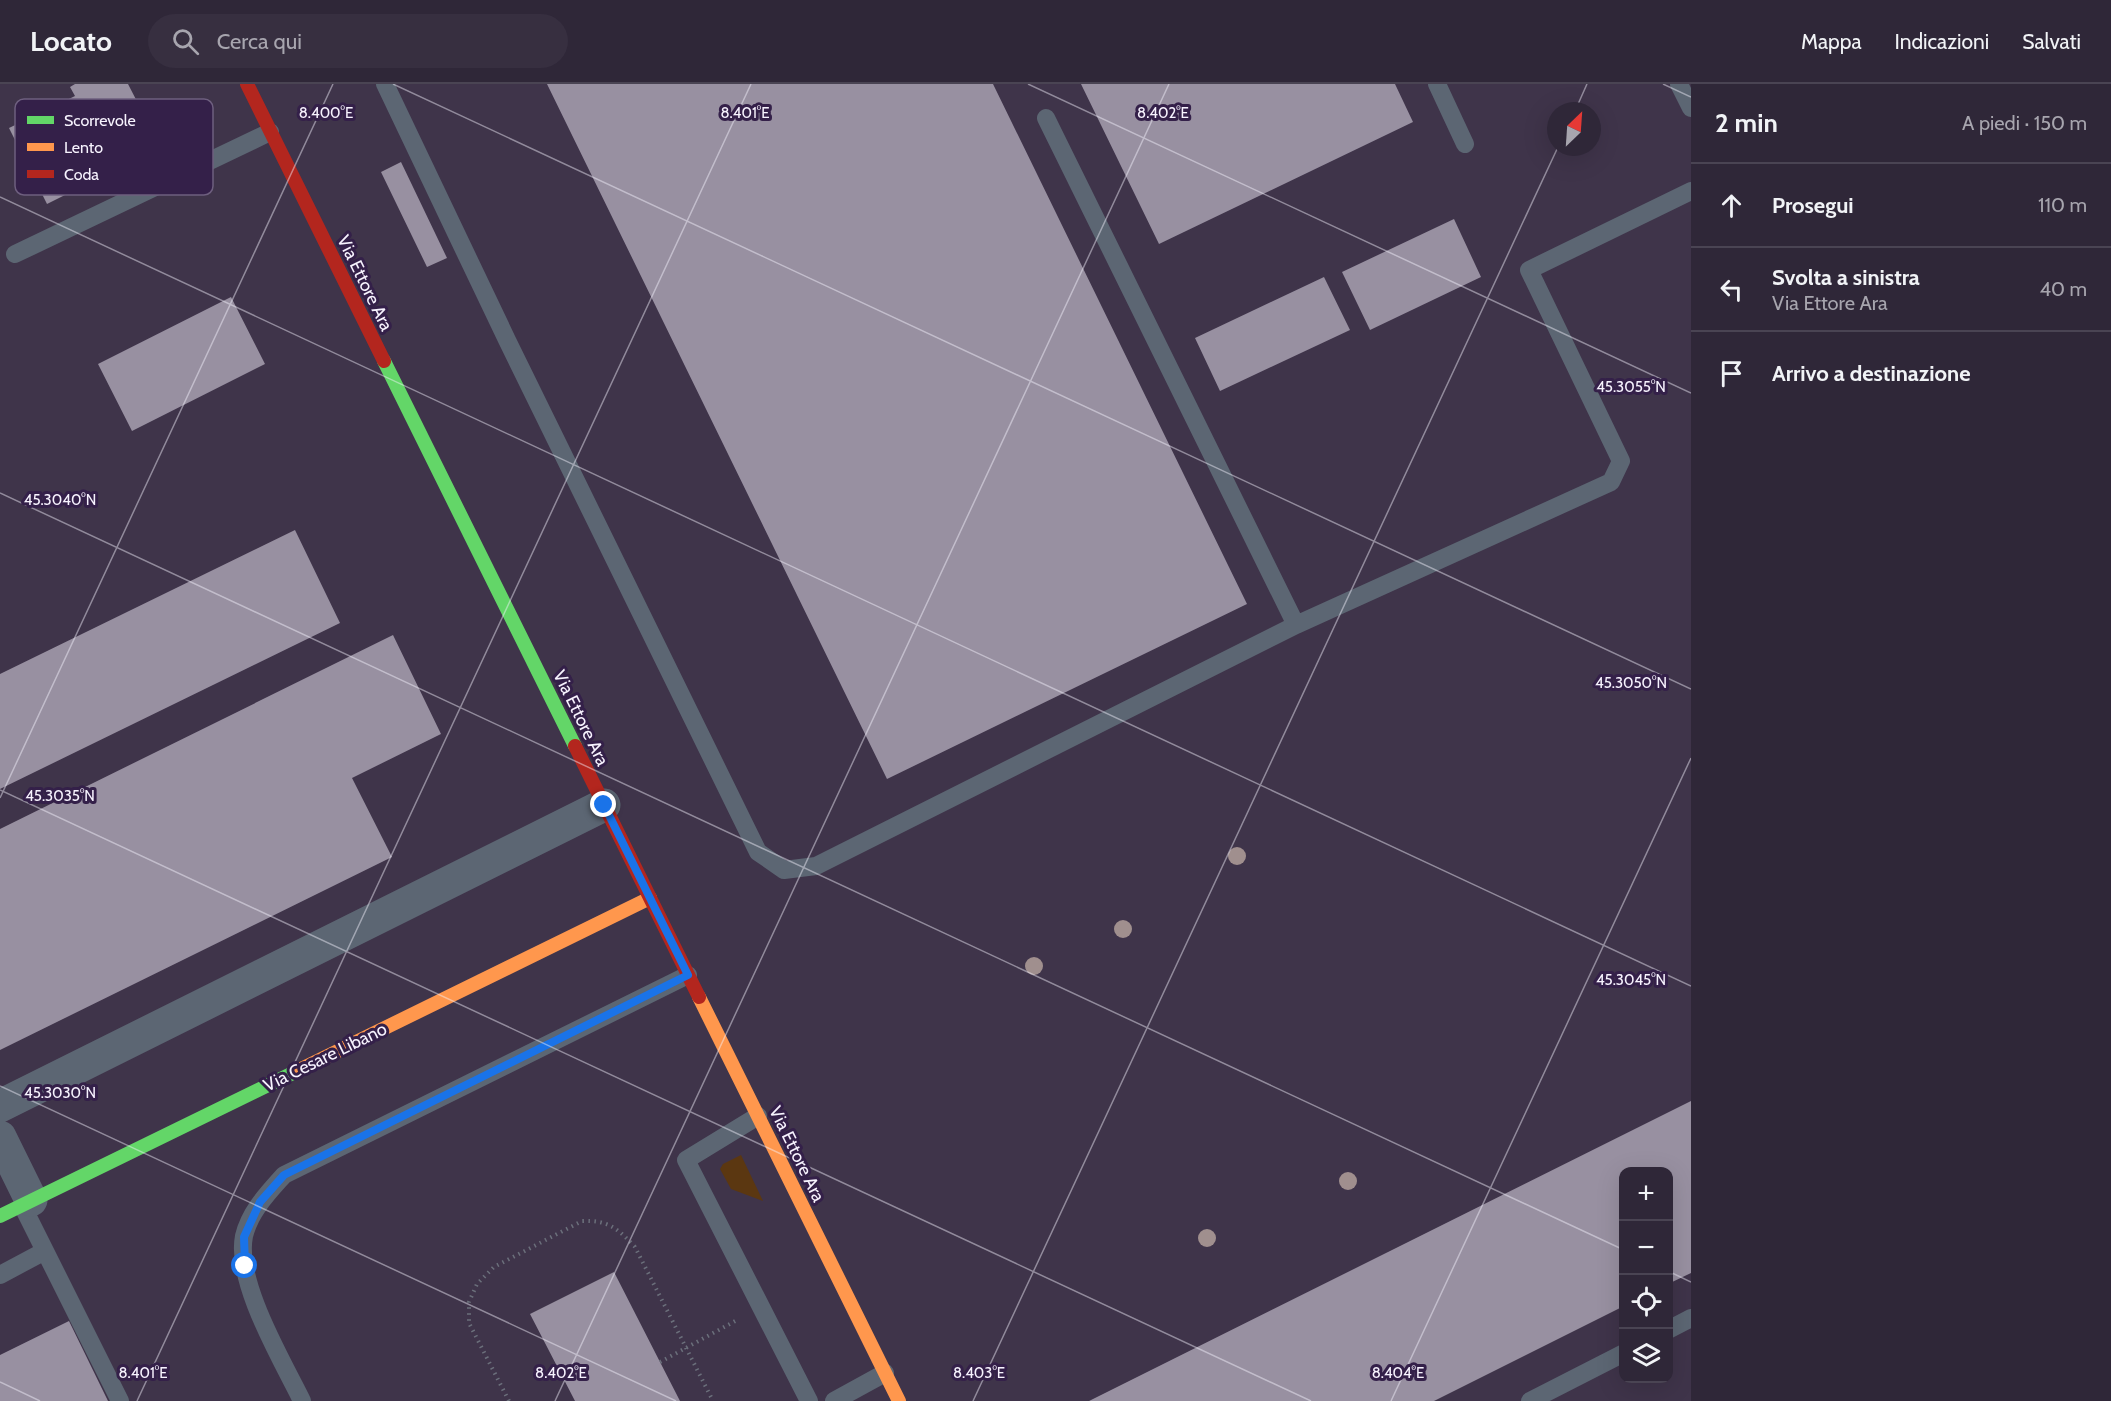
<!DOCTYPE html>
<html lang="it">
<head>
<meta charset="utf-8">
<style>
	:root { --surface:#2f2738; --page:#372f40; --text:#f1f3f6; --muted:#a7a5ae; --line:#4a4453 }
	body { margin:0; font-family:Cabin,sans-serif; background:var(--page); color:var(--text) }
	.controls { position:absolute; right:18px; bottom:18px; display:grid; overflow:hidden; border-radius:12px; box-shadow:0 6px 24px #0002 }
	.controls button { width:54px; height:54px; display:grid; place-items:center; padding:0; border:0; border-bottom:2px solid var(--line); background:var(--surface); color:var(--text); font:30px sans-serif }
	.compass { position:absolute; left:1547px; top:18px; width:54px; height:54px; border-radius:50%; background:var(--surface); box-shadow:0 6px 24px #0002; rotate:25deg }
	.stop { position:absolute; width:18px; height:18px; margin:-14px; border:4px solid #1a73e8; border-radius:50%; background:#fff }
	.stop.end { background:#1a73e8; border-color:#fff; box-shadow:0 2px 6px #0008 }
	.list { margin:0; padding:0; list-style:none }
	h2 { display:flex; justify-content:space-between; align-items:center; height:78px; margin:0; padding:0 24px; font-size:26px }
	h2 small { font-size:20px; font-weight:400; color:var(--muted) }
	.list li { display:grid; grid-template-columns:39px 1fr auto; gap:18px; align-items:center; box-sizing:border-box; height:84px; padding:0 24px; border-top:2px solid var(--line) }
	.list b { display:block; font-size:22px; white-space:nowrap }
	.list p { margin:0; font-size:20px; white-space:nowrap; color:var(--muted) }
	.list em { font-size:20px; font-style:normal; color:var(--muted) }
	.icon { flex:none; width:33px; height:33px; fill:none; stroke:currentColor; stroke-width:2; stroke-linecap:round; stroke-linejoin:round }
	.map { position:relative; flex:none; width:1691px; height:1317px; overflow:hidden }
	header { display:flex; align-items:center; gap:36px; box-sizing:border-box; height:84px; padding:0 30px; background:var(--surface); border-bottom:2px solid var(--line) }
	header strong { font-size:28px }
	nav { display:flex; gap:33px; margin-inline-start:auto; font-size:21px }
	.search { width:420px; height:54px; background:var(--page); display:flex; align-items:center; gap:15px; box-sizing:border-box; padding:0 21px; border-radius:33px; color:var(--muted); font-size:22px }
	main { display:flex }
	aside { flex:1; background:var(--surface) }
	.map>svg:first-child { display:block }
	.green { fill:#5b3711 }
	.building { fill:#9890a1 }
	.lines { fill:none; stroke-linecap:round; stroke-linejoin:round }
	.path { stroke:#6b6f7b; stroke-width:4; stroke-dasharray:1.5 4.5; stroke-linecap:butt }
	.lane { stroke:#5c6673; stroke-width:18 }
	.street { stroke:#5c6673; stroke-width:33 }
	.fast { stroke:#63d668; stroke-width:14 }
	.slow { stroke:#ff974d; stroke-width:14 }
	.jam { stroke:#b3261e; stroke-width:14 }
	.tree { fill:#a08f8e }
	.route { stroke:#1a73e8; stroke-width:8 }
	.ticks { fill:none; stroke:#f7f3fe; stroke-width:1.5; stroke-opacity:0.45 }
	.labels { text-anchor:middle; stroke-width:6; stroke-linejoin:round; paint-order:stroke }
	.street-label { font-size:18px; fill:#f7f3fe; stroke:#342049 }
	.key { fill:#342049; stroke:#6e5f7f; stroke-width:1.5 }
	.key-label { font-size:16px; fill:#f7f3fe }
	.ticks-label { font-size:15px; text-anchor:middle; fill:#f7f3fe; stroke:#342049; stroke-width:6; stroke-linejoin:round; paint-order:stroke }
</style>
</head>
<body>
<header>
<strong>Locato</strong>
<div class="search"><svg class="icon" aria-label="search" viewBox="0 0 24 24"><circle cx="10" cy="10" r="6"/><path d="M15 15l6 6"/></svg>Cerca qui</div>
<nav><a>Mappa</a><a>Indicazioni</a><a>Salvati</a></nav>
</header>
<main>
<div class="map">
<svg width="1691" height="1317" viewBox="0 0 1691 1317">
	<rect width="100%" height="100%" fill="#3f344a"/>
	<!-- green -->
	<path class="green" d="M741,1071L763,1117L731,1105L720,1085L723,1080Z"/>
	<!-- building -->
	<path class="building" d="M75,0H128L144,31L133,36L151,68L47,120L9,44L75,12L70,3Z
		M547,0H993L1247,520L887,695Z
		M1081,0H1395L1413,38L1159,160Z
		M401,78L447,174L427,183L381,88Z
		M1454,135L1481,193L1370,246L1342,188Z
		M1324,193L1350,246L1220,307L1195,254Z
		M231,213L265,280L132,347L98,280Z
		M295,446L340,539L0,705V590Z
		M393,551L441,650L352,694L392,773L0,966V745Z
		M1691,1017V1189L1668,1200V1088H1624V1222L1434,1317H1089Z
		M614,1188L660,1278L680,1317H575L530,1230Z
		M69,1237L108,1317H0V1271Z"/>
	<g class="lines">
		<!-- path -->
		<path class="path" d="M660,1278L739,1235
			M509,1317L469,1239V1218L477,1200L494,1183L582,1137C609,1136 618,1145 635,1163L713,1317"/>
		<!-- lane -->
		<path class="lane" d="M385,0L507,256L758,768L784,786L816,782L1296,541L1611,398L1621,377L1529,186L1691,107
			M1437,0L1465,60
			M1679,0L1691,24
			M1046,34L1296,541
			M15,170L270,48
			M758,1032L686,1076L809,1317
			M22,1121L120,1317
			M0,1191L45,1167
			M1668,1246L1691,1234
			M302,1317C282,1276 235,1198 244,1152C250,1127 268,1109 284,1091L688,891
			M834,1317L885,1289
			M1530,1317L1624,1269"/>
		<!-- street -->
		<path class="street" d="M0,1022L604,721
			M0,1053L31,1116"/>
		<!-- fast -->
		<path class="fast" d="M384,277L575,662
			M0,1132L295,988"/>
		<!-- slow -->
		<path class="slow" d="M699,913L899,1317
			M295,988L650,814"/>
		<!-- jam -->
		<path class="jam" d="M247,0L384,277
			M575,662L699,913"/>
	</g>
	<!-- trees -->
	<g class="tree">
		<circle cx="1237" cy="772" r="9"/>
		<circle cx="1123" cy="845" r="9"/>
		<circle cx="1034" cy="882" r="9"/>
		<circle cx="1348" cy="1097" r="9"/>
		<circle cx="1207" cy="1154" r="9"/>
	</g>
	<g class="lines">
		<!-- route -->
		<path class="route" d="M245,1182L244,1153L260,1118L284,1091L688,891L604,721"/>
	</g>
	<!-- ticks -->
	<path class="ticks" d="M393,0L1691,605M1028,0L1691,309M1663,0L1691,13M1575,27L1587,0M0,113L1691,902M0,409L1624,1166M0,706L1311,1317M0,714L333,0M0,1002L676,1317M1668,1187L1691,1198M0,1298L40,1317M137,1317L751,0M555,1317L1169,0M973,1317L1558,63M1391,1317L1691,674"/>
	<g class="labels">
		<!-- street labels -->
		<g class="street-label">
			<text transform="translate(365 199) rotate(64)" y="6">Via Ettore Ara</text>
			<text transform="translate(581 634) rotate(64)" y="6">Via Ettore Ara</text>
			<text transform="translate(325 973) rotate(-26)" y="6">Via Cesare Libano</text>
			<text transform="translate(797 1070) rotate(64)" y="6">Via Ettore Ara</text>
		</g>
	</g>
	<!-- legend -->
	<rect x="15" y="15" width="198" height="96" rx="9" class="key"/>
	<rect x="27" y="32" width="27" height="8" fill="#63d668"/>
	<rect x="27" y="59" width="27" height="8" fill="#ff974d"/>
	<rect x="27" y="86" width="27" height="8" fill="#b3261e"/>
	<g class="key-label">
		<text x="64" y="42">Scorrevole</text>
		<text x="64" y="69">Lento</text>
		<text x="64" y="96">Coda</text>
	</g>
	<g class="ticks-label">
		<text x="326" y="34">8.400°E</text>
		<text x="745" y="34">8.401°E</text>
		<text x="1163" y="34">8.402°E</text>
		<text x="1631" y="308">45.3055°N</text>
		<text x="60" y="421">45.3040°N</text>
		<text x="1631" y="604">45.3050°N</text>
		<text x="60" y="717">45.3035°N</text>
		<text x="1631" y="901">45.3045°N</text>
		<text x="60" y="1014">45.3030°N</text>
		<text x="143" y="1294">8.401°E</text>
		<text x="561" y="1294">8.402°E</text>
		<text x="979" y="1294">8.403°E</text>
		<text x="1398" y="1294">8.404°E</text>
	</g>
</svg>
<div class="controls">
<button>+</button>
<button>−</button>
<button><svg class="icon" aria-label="locate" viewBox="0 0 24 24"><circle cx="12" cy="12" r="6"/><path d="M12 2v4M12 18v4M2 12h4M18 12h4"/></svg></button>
<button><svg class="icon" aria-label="layers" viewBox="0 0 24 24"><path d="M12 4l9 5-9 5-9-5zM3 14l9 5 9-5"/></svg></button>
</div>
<svg class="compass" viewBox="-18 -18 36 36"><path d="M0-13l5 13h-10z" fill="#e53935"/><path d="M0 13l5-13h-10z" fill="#a7a5ae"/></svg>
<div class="stop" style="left:245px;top:1182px"></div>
<div class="stop end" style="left:604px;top:721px"></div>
</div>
<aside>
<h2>2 min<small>A piedi · 150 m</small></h2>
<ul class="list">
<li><svg class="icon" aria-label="ahead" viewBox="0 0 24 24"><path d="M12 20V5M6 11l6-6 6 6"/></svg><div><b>Prosegui</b></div><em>110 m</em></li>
<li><svg class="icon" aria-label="left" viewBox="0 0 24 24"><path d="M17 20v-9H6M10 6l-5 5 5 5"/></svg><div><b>Svolta a sinistra</b><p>Via Ettore Ara</p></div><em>40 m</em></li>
<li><svg class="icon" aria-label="arrive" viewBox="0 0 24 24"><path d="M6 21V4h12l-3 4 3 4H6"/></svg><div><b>Arrivo a destinazione</b></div></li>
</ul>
</aside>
</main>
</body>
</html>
